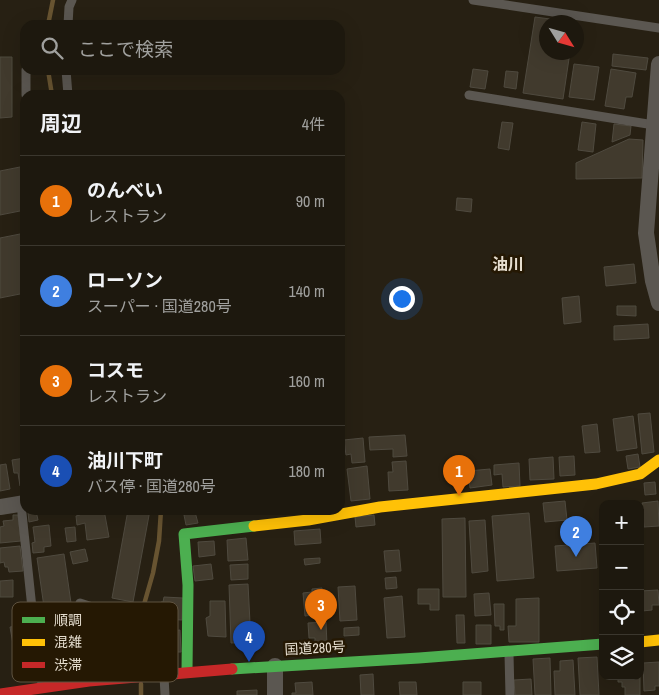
<!DOCTYPE html>
<html lang="ja">
<head>
<meta charset="utf-8">
<style>
	:root { --surface:#1d180e; --page:#2a251c; --text:#f1f3f6; --muted:#a0a09e; --line:#3b372e; --accent:#a29b8d }
	body { margin:0; font-family:"Archivo Narrow","Noto Sans JP",sans-serif; background:var(--page); color:var(--text) }
	.controls { position:absolute; right:15px; bottom:15px; display:grid; overflow:hidden; border-radius:10px; box-shadow:0 5px 20px #0002 }
	.controls button { width:45px; height:45px; display:grid; place-items:center; padding:0; border:0; border-bottom:1px solid var(--line); background:var(--surface); color:var(--text); font:25px sans-serif }
	.compass { position:absolute; left:539px; top:15px; width:45px; height:45px; border-radius:50%; background:var(--surface); box-shadow:0 5px 20px #0002; rotate:127deg }
	.you { position:absolute; left:401px; top:298px; width:18px; height:18px; margin:-12px; border:4px solid #fff; border-radius:50%; background:#1a73e8; box-shadow:0 0 0 8px #1a73e833 }
	.badge { display:grid; place-items:center; width:32px; height:32px; border-radius:50%; background:var(--accent); color:#fff; font-size:16px; font-weight:700 }
	.pin { position:absolute; translate:-50% -41px; filter:drop-shadow(0 1px 2px #0008) }
	.pin::after { content:''; position:absolute; top:26px; width:18px; height:15px; background:inherit; clip-path:polygon(0 0,100% 0,50% 100%) }
	.list { margin:0; padding:0; list-style:none }
	h2 { display:flex; justify-content:space-between; align-items:center; height:65px; margin:0; padding:0 20px; font-size:21px }
	h2 small { font-size:16px; font-weight:400; color:var(--muted) }
	.list li { display:grid; grid-template-columns:32px 1fr auto; gap:15px; align-items:center; box-sizing:border-box; height:90px; padding:0 20px; border-top:1px solid var(--line) }
	.list b { display:block; font-size:19px; white-space:nowrap }
	.list p { margin:0; font-size:16px; white-space:nowrap; color:var(--muted) }
	.list em { font-size:16px; font-style:normal; color:var(--muted) }
	.icon { flex:none; width:28px; height:28px; fill:none; stroke:currentColor; stroke-width:2; stroke-linecap:round; stroke-linejoin:round }
	.map { position:relative; flex:none; width:659px; height:695px; overflow:hidden }
	.search { position:absolute; background:var(--surface); box-shadow:0 5px 20px #0002; left:20px; top:20px; width:325px; height:55px; display:flex; align-items:center; gap:12px; box-sizing:border-box; padding:0 18px; border-radius:15px; color:var(--muted); font-size:19px }
	.panel { position:absolute; background:var(--surface); box-shadow:0 5px 20px #0002; left:20px; top:90px; width:325px; height:425px; border-radius:15px }
	.map>svg:first-child { display:block }
	.lines { fill:none; stroke-linecap:round; stroke-linejoin:round }
	.stream { stroke:#685431; stroke-width:4.5 }
	.building { fill:#413a2d; stroke:#4f4a3f }
	.lane { stroke:#5b5751; stroke-width:9 }
	.street { stroke:#5b5751; stroke-width:16 }
	.fast { stroke:#4caf50; stroke-width:11 }
	.slow { stroke:#ffc107; stroke-width:11 }
	.jam { stroke:#c62828; stroke-width:11 }
	.labels { text-anchor:middle; stroke-width:5; stroke-linejoin:round; paint-order:stroke }
	.street-label { font-size:14px; fill:#e5ddcf; stroke:#251803 }
	.quarter-label { font-size:16px; font-weight:bold; fill:#e5ddcf; stroke:#251803 }
	.key { fill:#251803; stroke:#5f5340; stroke-width:1 }
	.key-label { font-size:14px; fill:#e5ddcf }
</style>
</head>
<body>
<div class="map">
<svg width="659" height="695" viewBox="0 0 659 695">
	<rect width="100%" height="100%" fill="#272013"/>
	<g class="lines">
		<!-- stream -->
		<path class="stream" d="M48,25L53,0
			M48,70L52,95
			M140,666L139,654L143,608L153,573L159,541L161,510
			M141,684V695"/>
	</g>
	<!-- building -->
	<path class="building" d="M535,17L573,22H546V52H570L563,99L523,93Z
		M613,54L648,58L646,70L612,66Z
		M0,57H12V117L0,118Z
		M574,64L599,67L594,100L569,97Z
		M473,69L488,71L485,89L470,87Z
		M611,69L636,73L632,97H626L624,109L605,106Z
		M506,71L518,72L516,89L504,87Z
		M502,122L513,123L509,150L498,148Z
		M582,122L596,124L593,152L578,150Z
		M614,124L631,126L630,135L612,142Z
		M629,139L643,140L642,178L576,179V163Z
		M25,166V210L0,215V171Z
		M457,198L472,199L471,212L456,210Z
		M25,233V293L0,298V238Z
		M634,264L636,283L606,286L604,267Z
		M579,296L581,322L564,324L562,298Z
		M617,306H636V316L617,315Z
		M648,324L649,338L614,340V326Z
		M650,413L654,452L642,454L638,414Z
		M633,416L637,448L617,451L613,419Z
		M597,424L600,452L585,453L582,426Z
		M405,435L407,456L393,457V449L370,450L369,437Z
		M363,438L365,462L352,463L351,454L346,455L344,440Z
		M638,454L640,467L628,469L626,456Z
		M574,456L575,475L560,476L559,457Z
		M553,457L554,479L530,480L529,459Z
		M25,458V485L20,486L18,473H14L12,460Z
		M406,461L408,490L389,491L388,472H393L392,462Z
		M519,463L520,486L503,487L502,474L494,475V465Z
		M6,464L10,489L0,491V465Z
		M367,466L370,499L351,501L347,469Z
		M490,469L492,485L470,488L468,471Z
		M454,471H465V484L454,485Z
		M655,482L656,494L645,495L644,483Z
		M565,501L567,520L545,522L543,503Z
		M658,501L659,526L644,527L642,503Z
		M79,510H104L109,537L87,540L85,523L77,525L76,516L80,515Z
		M128,510H150L133,602L112,598Z
		M36,511L38,520L29,522L28,512Z
		M195,512L198,523L186,525L184,515Z
		M529,513L534,578L497,581L492,516Z
		M13,515H18L21,541L0,543V527L4,526L3,521L13,520Z
		M374,515L375,525L356,527L355,517Z
		M465,518L466,597H443L442,519Z
		M485,520L488,571L472,573L469,521Z
		M49,525L51,546L44,547V552L33,553L32,543L35,542L33,527Z
		M75,527L76,541L67,542L65,528Z
		M320,529L321,543L295,545L294,531Z
		M246,538L248,560L228,561L227,540Z
		M214,541L215,555L199,557L198,542Z
		M595,543L597,568L557,571L555,546Z
		M20,546L23,571L9,572L8,567H5L4,562L0,563V548Z
		M85,549L88,561L73,564L70,552Z
		M399,550L401,571L386,572L384,551Z
		M64,554L73,617L46,621L37,558Z
		M320,558V563L305,565L304,559Z
		M211,564L213,579L195,581L193,566Z
		M248,564V579L231,580L230,565Z
		M396,577L397,588L386,589L385,578Z
		M13,580V597H0V581Z
		M248,584L251,642L231,643L229,585Z
		M355,586L357,620L340,621L338,587Z
		M322,588L325,616L313,618V615L305,616L303,593L312,592V589Z
		M418,589H439V610H430V604H418Z
		M658,590L659,605H652V610L642,611L640,591Z
		M489,593L491,615L475,616L474,594Z
		M402,596L405,637L387,638L384,598Z
		M164,597L183,598L182,620L163,619V609H160L161,602H163Z
		M539,598V642H509L508,626H516V599Z
		M210,601H225L226,637L208,636L206,618L210,616Z
		M494,604H504V630H500V626H495Z
		M456,615H464L465,643H457Z
		M326,622L327,645H315V638H309L308,623Z
		M27,625L32,658L16,661L10,627Z
		M476,625H491V644H476Z
		M359,627V635L344,636V628Z
		M180,630L181,652H165L164,636H172V631Z
		M597,657L599,695H580L578,658Z
		M550,658L551,695H535L533,659Z
		M573,660L575,695H555L554,671H560V661Z
		M659,662V686H655V690L644,691L643,663Z
		M373,674L374,695H361L360,675Z
		M618,676H640V695H625V687H622V682H618Z
		M531,679L532,695H515L514,680Z
		M312,682L313,695H292V693H296L295,683Z
		M399,682H416L417,695H400Z
		M463,682H481V695H463Z
		M257,690V695H237V691Z"/>
	<g class="lines">
		<!-- lane -->
		<path class="lane" d="M473,0L659,28
			M68,25L69,7L72,0
			M66,70L68,95
			M26,95V70
			M469,95L654,125
			M21,504L32,608L42,684
			M80,603L111,613L107,649L113,677
			M509,654L510,695
			M164,676L165,695"/>
		<!-- street -->
		<path class="street" d="M659,64L646,233L653,281L659,303
			M0,507L25,503
			M275,666V695"/>
		<!-- fast -->
		<path class="fast" d="M232,669L419,658L603,644
			M187,671L188,585L184,534L254,526"/>
		<!-- slow -->
		<path class="slow" d="M254,526L308,520L380,507L596,484L640,474L659,460
			M640,642L659,640"/>
		<!-- jam -->
		<path class="jam" d="M0,694L89,681L232,669"/>
	</g>
	<g class="labels">
		<!-- street labels -->
		<g class="street-label">
			<text transform="translate(315 648) rotate(-3)" y="5">国道280号</text>
		</g>
		<!-- quarter labels -->
		<g class="quarter-label">
			<text x="508" y="270">油川</text>
		</g>
	</g>
	<!-- legend -->
	<rect x="12" y="602" width="166" height="80" rx="8" class="key"/>
	<rect x="22" y="617" width="23" height="6" fill="#4caf50"/>
	<rect x="22" y="639" width="23" height="7" fill="#ffc107"/>
	<rect x="22" y="662" width="23" height="6" fill="#c62828"/>
	<g class="key-label">
		<text x="54" y="625">順調</text>
		<text x="54" y="647">混雑</text>
		<text x="54" y="670">渋滞</text>
	</g>
</svg>
<div class="controls">
<button>+</button>
<button>−</button>
<button><svg class="icon" aria-label="locate" viewBox="0 0 24 24"><circle cx="12" cy="12" r="6"/><path d="M12 2v4M12 18v4M2 12h4M18 12h4"/></svg></button>
<button><svg class="icon" aria-label="layers" viewBox="0 0 24 24"><path d="M12 4l9 5-9 5-9-5zM3 14l9 5 9-5"/></svg></button>
</div>
<svg class="compass" viewBox="-18 -18 36 36"><path d="M0-13l5 13h-10z" fill="#e53935"/><path d="M0 13l5-13h-10z" fill="#a0a09e"/></svg>
<div class="you"></div>
<div class="pin badge" style="left:459px;top:496px;background:#e8710a">1</div>
<div class="pin badge" style="left:576px;top:557px;background:#3f7fe0">2</div>
<div class="pin badge" style="left:321px;top:630px;background:#e8710a">3</div>
<div class="pin badge" style="left:249px;top:662px;background:#1a4fb4">4</div>
<div class="search"><svg class="icon" aria-label="search" viewBox="0 0 24 24"><circle cx="10" cy="10" r="6"/><path d="M15 15l6 6"/></svg>ここで検索</div>
<section class="panel">
<h2>周辺<small>4件</small></h2>
<ul class="list">
<li><span class="badge" style="background:#e8710a">1</span><div><b>のんべい</b><p>レストラン</p></div><em>90 m</em></li>
<li><span class="badge" style="background:#3f7fe0">2</span><div><b>ローソン</b><p>スーパー · 国道280号</p></div><em>140 m</em></li>
<li><span class="badge" style="background:#e8710a">3</span><div><b>コスモ</b><p>レストラン</p></div><em>160 m</em></li>
<li><span class="badge" style="background:#1a4fb4">4</span><div><b>油川下町</b><p>バス停 · 国道280号</p></div><em>180 m</em></li>
</ul>
</section>
</div>
</body>
</html>
